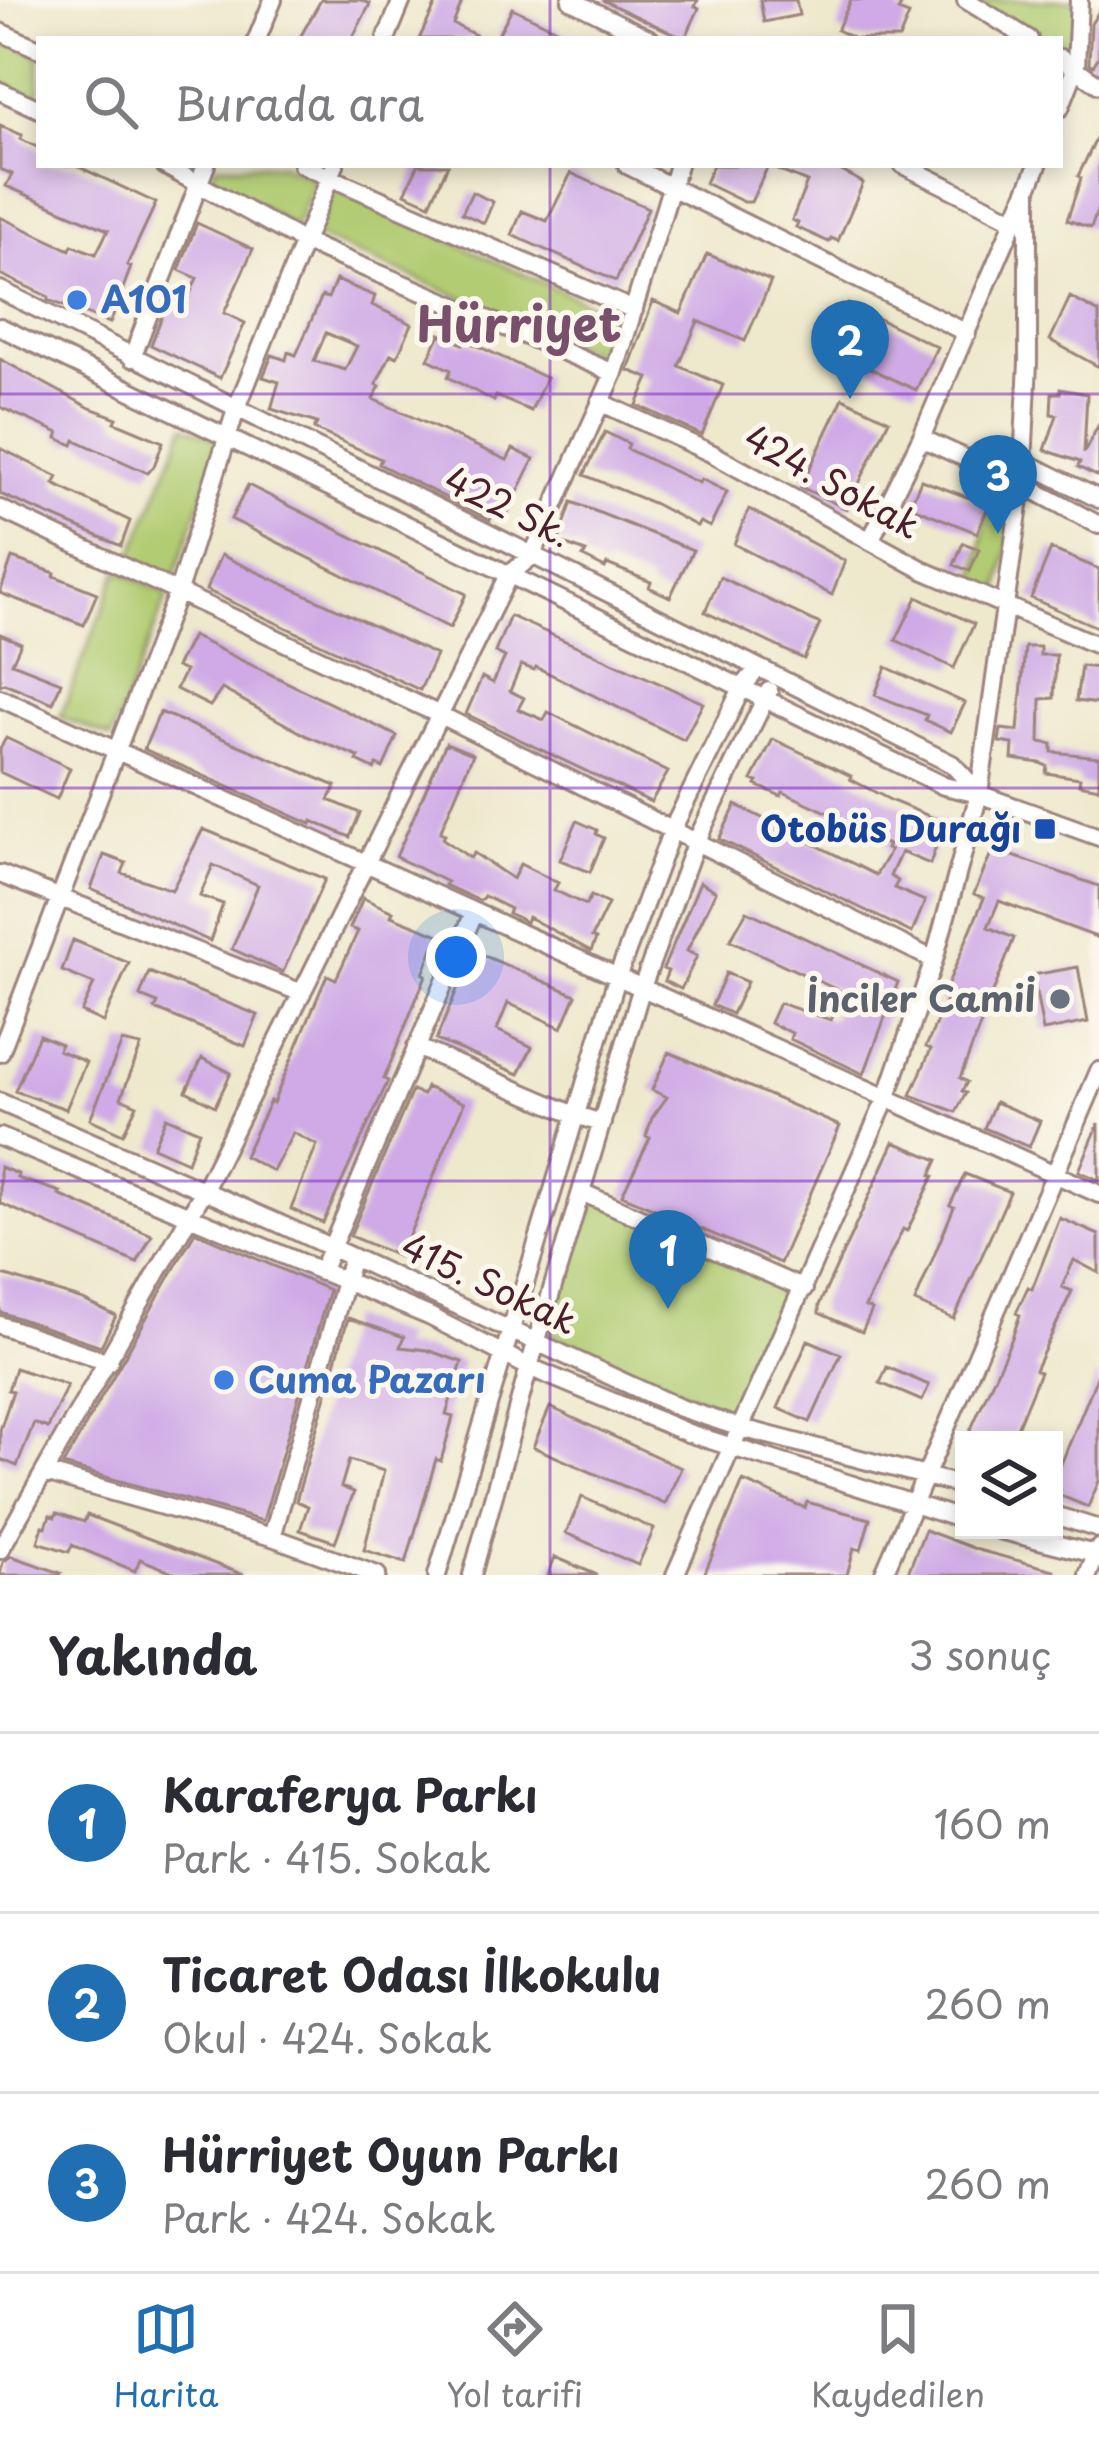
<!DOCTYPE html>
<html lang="tr">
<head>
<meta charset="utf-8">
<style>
	:root { --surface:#fff; --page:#f7f7f7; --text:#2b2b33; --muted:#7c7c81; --line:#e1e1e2; --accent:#1f6fb2 }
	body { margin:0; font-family:"Playpen Sans",sans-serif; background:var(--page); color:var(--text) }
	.controls { position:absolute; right:36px; bottom:36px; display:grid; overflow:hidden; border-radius:0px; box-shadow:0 6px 18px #0003 }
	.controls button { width:108px; height:108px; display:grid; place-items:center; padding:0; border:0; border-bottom:3px solid var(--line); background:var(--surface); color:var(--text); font:60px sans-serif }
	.you { position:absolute; left:456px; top:957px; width:42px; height:42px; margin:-30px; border:9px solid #fff; border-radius:50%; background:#1a73e8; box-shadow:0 0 0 18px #1a73e833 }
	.badge { display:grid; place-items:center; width:78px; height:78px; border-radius:50%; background:var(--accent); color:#fff; font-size:39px; font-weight:700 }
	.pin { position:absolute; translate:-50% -99px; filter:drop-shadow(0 3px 6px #0008) }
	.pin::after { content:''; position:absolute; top:63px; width:42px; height:36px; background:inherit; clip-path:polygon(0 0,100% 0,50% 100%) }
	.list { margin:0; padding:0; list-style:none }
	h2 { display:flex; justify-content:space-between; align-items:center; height:156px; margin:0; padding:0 48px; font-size:51px }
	h2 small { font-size:39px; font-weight:400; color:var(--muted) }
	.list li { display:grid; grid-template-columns:78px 1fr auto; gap:36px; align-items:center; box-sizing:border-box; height:180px; padding:0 48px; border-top:3px solid var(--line) }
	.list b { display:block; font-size:45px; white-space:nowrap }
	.list p { margin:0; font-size:39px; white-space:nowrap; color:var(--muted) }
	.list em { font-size:39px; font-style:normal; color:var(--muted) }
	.icon { flex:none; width:66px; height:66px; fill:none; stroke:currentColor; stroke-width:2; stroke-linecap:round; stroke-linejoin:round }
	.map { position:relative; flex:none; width:1099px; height:1575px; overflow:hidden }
	.search { position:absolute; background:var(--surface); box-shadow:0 6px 18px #0003; left:36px; right:36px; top:36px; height:132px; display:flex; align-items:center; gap:30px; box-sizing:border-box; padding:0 42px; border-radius:0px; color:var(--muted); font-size:45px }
	.sheet { height:696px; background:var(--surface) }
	nav { display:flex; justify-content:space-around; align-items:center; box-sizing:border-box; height:168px; border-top:3px solid var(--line); background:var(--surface); font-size:33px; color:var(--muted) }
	nav a { display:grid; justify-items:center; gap:6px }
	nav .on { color:var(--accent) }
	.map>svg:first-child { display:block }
	.green { fill:#b1cc72; stroke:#7e764e; stroke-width:3 }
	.building { fill:#cfaae6; fill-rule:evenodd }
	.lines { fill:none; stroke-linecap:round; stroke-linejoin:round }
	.minor-casing { stroke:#9c847c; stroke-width:22 }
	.minor { stroke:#fff; stroke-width:16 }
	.grid { fill:none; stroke:#7b2cbf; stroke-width:3; stroke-opacity:0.55 }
	.shop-dot { fill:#3f7fe0; stroke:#fbf7ec; stroke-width:4.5 }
	.transit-dot { fill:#1a4fb4; stroke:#fbf7ec; stroke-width:4.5 }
	.worship-dot { fill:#6b7280; stroke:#fbf7ec; stroke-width:4.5 }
	.labels { text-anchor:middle; stroke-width:10; stroke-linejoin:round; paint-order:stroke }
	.shop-label { font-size:36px; font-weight:bold; fill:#366cbe; stroke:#fbf7ec; text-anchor:start }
	.street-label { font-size:36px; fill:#4a1f2b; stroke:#fbf7ec }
	.transit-label { font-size:36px; font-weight:bold; fill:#164399; stroke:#fbf7ec; text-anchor:end }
	.worship-label { font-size:36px; font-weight:bold; fill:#5b616d; stroke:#fbf7ec; text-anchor:end }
	.district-label { font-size:48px; font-weight:bold; fill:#79506c; stroke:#fbf7ec }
</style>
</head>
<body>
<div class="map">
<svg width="1099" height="1575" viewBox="0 0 1099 1575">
	<rect width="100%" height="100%" fill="#fbf7ec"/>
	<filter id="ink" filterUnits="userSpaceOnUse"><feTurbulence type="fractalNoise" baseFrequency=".00833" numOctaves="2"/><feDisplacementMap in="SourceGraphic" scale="24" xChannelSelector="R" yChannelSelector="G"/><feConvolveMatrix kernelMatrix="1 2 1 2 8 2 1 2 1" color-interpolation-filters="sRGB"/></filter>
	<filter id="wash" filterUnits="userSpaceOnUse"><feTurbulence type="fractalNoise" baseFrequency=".004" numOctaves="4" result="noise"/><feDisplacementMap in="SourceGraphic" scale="48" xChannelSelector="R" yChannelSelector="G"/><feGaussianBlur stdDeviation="2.7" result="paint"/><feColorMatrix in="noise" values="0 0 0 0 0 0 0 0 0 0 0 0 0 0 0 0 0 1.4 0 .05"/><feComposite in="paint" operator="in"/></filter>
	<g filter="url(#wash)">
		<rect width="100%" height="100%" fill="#eee8cc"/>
		<!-- green -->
		<path class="green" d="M973,0H1079L1076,67L1060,58V39H1029Z
			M0,38L39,55V101L0,84Z
			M216,165H281L315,179L295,226L210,178Z
			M334,188L617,316L604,357L314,236Z
			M185,425L221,442L174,578L131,558Z
			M993,481L1022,484L998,595L975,584Z
			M118,571L168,595L111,738L60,717Z
			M589,1196L793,1283L731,1412L549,1334Z"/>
		<g id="blocks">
			<!-- building -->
			<path class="building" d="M321,0H361L370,4L352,39H299Z
				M438,0H463L453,24L484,39H419Z
				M602,0H698L695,6L699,8L685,39Z
				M760,0H796L799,15L764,22Z
				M851,0H887L901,5L898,11L909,15L899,39H855L837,30Z
				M512,8L577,39H506L498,35Z
				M1099,11V56L1093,66L1089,63L1091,24Z
				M0,126L22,135L20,139L39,148V165H75L156,203L127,265L131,267L110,323L48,300L49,297L0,274V217L70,250L72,245L96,254L108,230L6,186L12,174L0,169Z
				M1099,133V206L1091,228L1067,220L1081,178L1078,176Z
				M418,165H448L430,204L405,193Z
				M713,165H831L863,183L838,241L831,238L829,242L796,227L798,223L792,220L807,182L768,166L751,202H744L705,183Z
				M571,173L648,208L616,281L512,235L522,211L547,221Z
				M472,192L493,202L484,223L462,213Z
				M197,223L253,249L224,313L245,323L220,378L151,345L170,295L186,303L197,278L179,270Z
				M707,254L771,281L745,341L698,321L679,366L723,385L702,435L637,405L649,378L628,370L653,301L681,313Z
				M336,280L375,296L372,305L412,324L397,357L391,354L376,384L380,386L373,399L507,460L513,449L534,459L508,512L497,506L490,520L379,464L381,459L314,429L317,423L271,409L279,382L263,377L272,355L286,360L288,352L296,355L322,296L328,298ZM326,333L357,346L345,370L314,361Z
				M1070,297L1099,313V367L1050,340Z
				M848,304L937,347L916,390L827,348Z
				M440,334L463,344L465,340L546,378L531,411L496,396L494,401L448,377L451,370L428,359Z
				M0,359L90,408L117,418L115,422L163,442L154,466L148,473L75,440L73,445L57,438L59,433L0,407Z
				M1060,389L1087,394L1084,453L1099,424V477L1078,467L1080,462L1045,450L1057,415L1051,414L1052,393H1060Z
				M843,398L889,420L847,509L801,487Z
				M605,432L629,444L627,449L699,483L701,479L727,492L710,527L700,522L697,526L653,503L584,475Z
				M0,448L58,477L54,484L130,521L121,546L0,494Z
				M921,480L989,505L977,533L910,506Z
				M248,485L466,594L450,628L231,519Z
				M572,502L693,550L670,597L649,587L651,582L607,564L605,568L583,557L586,552L558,542Z
				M749,509L845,561L832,595L734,544Z
				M963,543L979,549L970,571L954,565Z
				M1051,549L1099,569V628L1031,598Z
				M221,555L436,655L420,690L206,590Z
				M12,558L55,573L54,576L97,593L84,625L0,593Z
				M720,577L820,624L804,659L705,612Z
				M917,597L974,624L954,668L896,640Z
				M510,616L703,703L684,740L536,667L534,670L521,665L510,691L524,698L518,709L544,720L548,712L668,772L651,802L466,714L482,677L493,683L505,657L495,652Z
				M0,634L21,643L12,663L61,682L53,703L4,683L0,685Z
				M192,636L397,736L383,768L377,765L374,769L357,761L359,757L307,736L222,689L210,706L176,689L185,671L176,667Z
				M1025,647H1040V655H1056L1054,698L1041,699L1040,742L1052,744V752L1099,757V788L1079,784L1080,778L1046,773L1047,766L1040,763L1012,759L1013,744L999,742L1001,729L1018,731Z
				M1081,666L1099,668V704L1076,701Z
				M886,667L965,703L951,732L925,720L927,715L875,695Z
				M160,712L336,786L329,800L360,813L350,837L312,821L311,824L144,749Z
				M6,738L70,768L57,799L0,772V749Z
				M773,739L851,776L850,779L892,801L944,822L930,864L901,852L890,876L898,881L894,888L925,901L912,933L719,839L736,805L876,875L890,851L886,849L888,845L842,825L844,820L783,792L781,796L756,785L758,782L752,780Z
				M446,743L473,754L440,832L445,834L443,839L470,858L474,853L513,879L520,864L558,883L554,890L586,905L591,896L608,904L592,937L596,939L591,951L528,917L526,922L517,917L508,913L510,909L484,896L480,901L445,885L447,882L396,857Z
				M577,821L597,830L596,834L604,838L590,872L560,860Z
				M203,829L325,879L283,972L232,949L258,885L213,865L200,896L223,904L210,941L91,889L104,855L126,863L122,873L172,890Z
				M993,849L1099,886V938L999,901L988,927L1014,938L960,1078L967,1082L962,1091L966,1093L956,1112L911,1095L931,1049L926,1047L946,1000L942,998L984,898L974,894Z
				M700,882L716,891L687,951L697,956L681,989L664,981L668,971L663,969Z
				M363,898L393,912L391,916L442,936L437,950L433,948L423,974L426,975L384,1079L388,1081L323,1223L291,1209L317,1145L293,1133L273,1171L244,1156L270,1101L273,1103L327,975L336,979L358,931L350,928Z
				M747,911L898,982L864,1074L790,1039L792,1033L770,1023L779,1003L831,1020L844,993L730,940Z
				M73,940L129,963L103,1022L81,1012L94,984L62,971Z
				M473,951L576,995L562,1028L508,1003L497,1030L532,1047L519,1074L436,1040Z
				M1078,967L1088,1022L1043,1031L1033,975Z
				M149,972L258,1015L245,1046L155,1009L158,1003L140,996Z
				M726,973L747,982L732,1014L712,1005Z
				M39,1035L61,1044L58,1050L86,1062L66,1109L15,1091Z
				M122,1042L141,1046L121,1098L137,1105L123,1134L90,1119Z
				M669,1052L840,1126L780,1263L622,1195L650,1138L646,1136L652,1118L667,1097L652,1090Z
				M202,1058L231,1073L215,1106L186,1091Z
				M426,1087L464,1103L400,1257L350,1236L412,1091L423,1095Z
				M995,1102L1040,1121L1029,1147L984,1128Z
				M166,1117L199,1131L187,1162L153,1147Z
				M1099,1123V1180L1079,1171Z
				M894,1142L938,1160L931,1175L934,1176L907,1231L903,1229L865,1307L872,1310L862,1332L819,1313V1305Z
				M0,1167L18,1174L17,1178L61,1192L59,1195L152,1235L137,1263L0,1203Z
				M965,1174L1010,1192L954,1319L915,1302L954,1207L950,1205Z
				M1060,1218L1099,1235V1273L1074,1260L1062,1287L1072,1291L1035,1370L1040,1372L1012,1440H966L1012,1338L1020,1315L1016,1313L1028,1287L1032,1289Z
				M195,1232L329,1290L263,1521L63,1465Z
				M0,1274L83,1300L116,1316L101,1346L0,1312Z
				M348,1318L404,1337L400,1347L427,1350L462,1362L446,1415L453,1417L441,1461L436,1459L406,1563L364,1550L384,1471L349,1460L341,1487L354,1492L335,1542L300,1530L308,1506L296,1501Z
				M808,1340L841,1354L810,1422L778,1408Z
				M887,1367L929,1385L922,1401L880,1383Z
				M15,1368L67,1385L48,1428L34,1423L17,1466L0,1459V1430L13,1391L8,1390Z
				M1099,1372V1481L1088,1507L1054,1493V1467L1059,1469Z
				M550,1407L681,1468L665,1504L533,1447Z
				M743,1481L805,1508L807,1502L870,1519L861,1550L854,1548L847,1575H704Z
				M582,1497L654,1529L638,1565L566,1533Z
				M57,1513L84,1522L87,1515L244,1575H180L140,1559L135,1571L72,1545L69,1552L38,1542L43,1526L46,1527L50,1515L55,1517Z
				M925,1530L978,1550L1054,1570L1053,1575H907Z
				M11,1556L61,1573L60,1575H0L3,1562Z
				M555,1557L597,1575H548Z"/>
		</g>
	</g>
	<g filter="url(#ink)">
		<use href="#blocks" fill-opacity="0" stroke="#9c847c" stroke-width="3"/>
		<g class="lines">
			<!-- minor casing -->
			<g class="minor-casing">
				<path id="minor" d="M571,0L650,39
					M966,0L1029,39
					M0,32L39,49
					M257,39L273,0
					M386,39L402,0
					M1060,58L1099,85
					M0,91L39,109
					M1060,108L1076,67L1079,0
					M164,165L304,242L614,373
					M302,165L634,310
					M627,165L967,333
					M903,165L1016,221
					M0,290L952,764L979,793
					M0,327L944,786L979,794L1099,837
					M132,358L206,165
					M600,402L711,453L925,571L1099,646
					M921,438L1022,484L1099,525
					M1023,461L1099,499
					M0,509L440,715L934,960
					M870,541L921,438L1038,165
					M0,698L1099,1194
					M0,874L302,993
					M416,1047L575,1115L602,1123
					M0,1053L178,591L236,410L335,165
					M0,1102L278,1223L680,1408L741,1428L964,1486
					M0,1137L429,1316L529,1367L688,1433L964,1520
					M581,1192L804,1289
					M321,1272L474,913
					M0,1325L109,1362
					M45,1473L272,1537L377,1575
					M1054,1515L1099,1529
					M999,1530L1099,1555
					M272,1537L352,1257
					M0,1550L203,1192L509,575L532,556L614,373L678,165
					M437,1575L617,978L672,830L742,688L758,668
					M472,1575L529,1367L641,990L695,844L769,691
					M675,1575L887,1097L934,960L979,794L1022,484L1028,362V191
					M883,1575L1099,1071
					M1088,1575L1099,1548"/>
			</g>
			<!-- minor -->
			<use href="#minor" class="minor"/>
		</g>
	</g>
	<!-- grid -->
	<path class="grid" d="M550,0V39M550,165V1575M0,394H1099M0,788H1099M0,1181H1099"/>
	<!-- markers -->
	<g class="shop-dot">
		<circle cx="77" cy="300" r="12"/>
		<circle cx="224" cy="1380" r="12"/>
	</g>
	<rect class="transit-dot" x="1033" y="817" width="24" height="24" rx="6"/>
	<circle class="worship-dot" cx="1060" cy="999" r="12"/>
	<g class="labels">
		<!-- shop labels -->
		<g class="shop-label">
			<text x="101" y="313">A101</text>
			<text x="248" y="1393">Cuma Pazarı</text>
		</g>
		<!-- street labels -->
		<g class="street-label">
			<text transform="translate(832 482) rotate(29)" y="13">424. Sokak</text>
			<text transform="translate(508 507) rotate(26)" y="13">422 Sk.</text>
			<text transform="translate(489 1284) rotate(25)" y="13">415. Sokak</text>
		</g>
		<!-- transit labels -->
		<g class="transit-label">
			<text x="1021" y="842">Otobüs Durağı</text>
		</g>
		<!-- worship labels -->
		<g class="worship-label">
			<text x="1036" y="1012">İnciler Camiİ</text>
		</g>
		<!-- district labels -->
		<g class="district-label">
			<text x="519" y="342">Hürriyet</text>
		</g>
	</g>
</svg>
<div class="controls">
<button><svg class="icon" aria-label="layers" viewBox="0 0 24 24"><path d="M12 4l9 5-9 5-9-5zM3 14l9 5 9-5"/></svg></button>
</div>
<div class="you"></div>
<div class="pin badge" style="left:668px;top:1309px">1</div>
<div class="pin badge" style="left:850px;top:399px">2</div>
<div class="pin badge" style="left:998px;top:534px">3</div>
<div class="search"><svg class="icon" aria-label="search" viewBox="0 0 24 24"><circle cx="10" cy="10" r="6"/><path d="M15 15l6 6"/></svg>Burada ara</div>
</div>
<section class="sheet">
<h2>Yakında<small>3 sonuç</small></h2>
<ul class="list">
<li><span class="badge">1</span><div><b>Karaferya Parkı</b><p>Park · 415. Sokak</p></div><em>160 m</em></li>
<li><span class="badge">2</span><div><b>Ticaret Odası İlkokulu</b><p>Okul · 424. Sokak</p></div><em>260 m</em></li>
<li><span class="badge">3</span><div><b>Hürriyet Oyun Parkı</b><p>Park · 424. Sokak</p></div><em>260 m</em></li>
</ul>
</section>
<nav>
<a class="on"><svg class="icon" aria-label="map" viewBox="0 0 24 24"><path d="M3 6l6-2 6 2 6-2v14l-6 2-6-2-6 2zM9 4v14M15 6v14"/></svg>Harita</a>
<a><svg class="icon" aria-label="directions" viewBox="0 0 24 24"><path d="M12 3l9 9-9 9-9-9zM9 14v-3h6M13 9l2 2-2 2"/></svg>Yol tarifi</a>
<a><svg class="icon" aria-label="saved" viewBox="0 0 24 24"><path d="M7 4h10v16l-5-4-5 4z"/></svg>Kaydedilen</a>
</nav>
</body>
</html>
